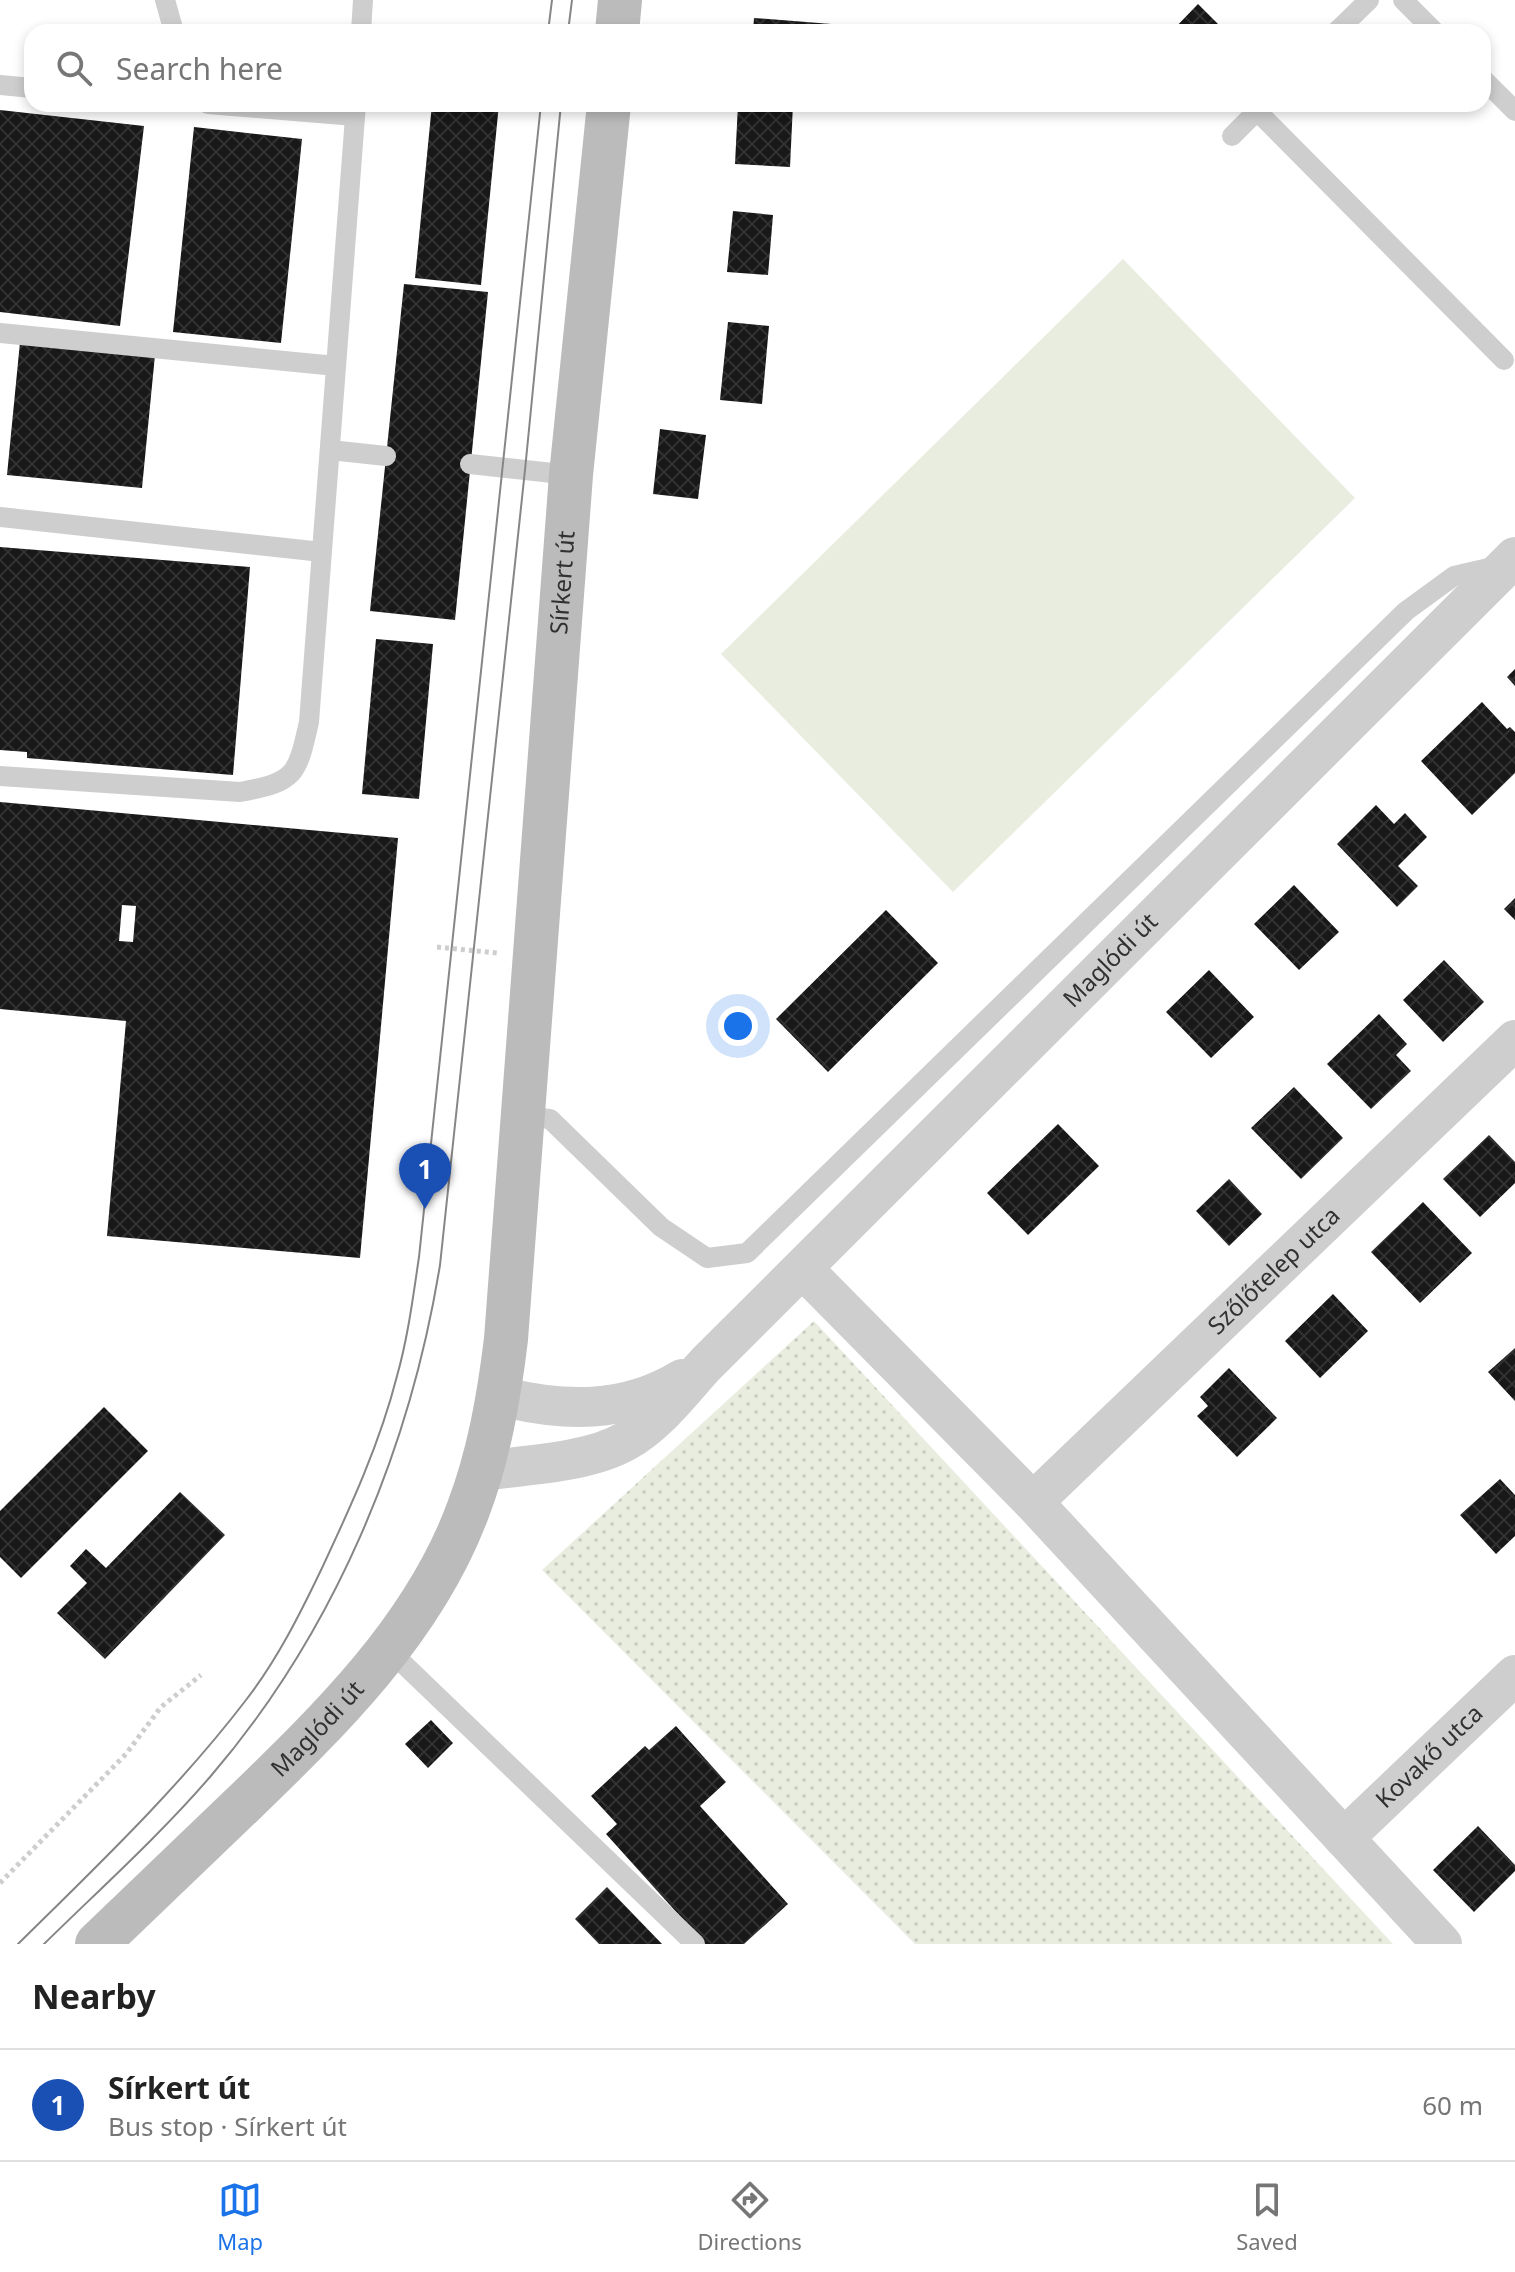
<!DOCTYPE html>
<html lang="en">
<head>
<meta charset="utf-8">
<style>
	:root { --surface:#fff; --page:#f2f2f2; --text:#222; --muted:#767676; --line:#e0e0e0; --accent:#1a73e8 }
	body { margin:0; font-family:"Noto Sans",sans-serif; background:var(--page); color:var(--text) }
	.you { position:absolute; left:738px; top:1026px; width:28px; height:28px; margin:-20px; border:6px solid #fff; border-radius:50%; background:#1a73e8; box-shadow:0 0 0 12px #1a73e833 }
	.badge { display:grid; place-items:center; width:52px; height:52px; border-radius:50%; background:var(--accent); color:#fff; font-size:26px; font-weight:700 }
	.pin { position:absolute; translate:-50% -66px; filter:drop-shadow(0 2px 4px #0008) }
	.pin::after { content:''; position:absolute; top:42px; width:28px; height:24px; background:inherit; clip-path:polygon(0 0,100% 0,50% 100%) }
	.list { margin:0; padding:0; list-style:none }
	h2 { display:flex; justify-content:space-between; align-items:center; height:104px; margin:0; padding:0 32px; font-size:34px }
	h2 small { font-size:26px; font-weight:400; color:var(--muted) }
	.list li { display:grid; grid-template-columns:52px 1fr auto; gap:24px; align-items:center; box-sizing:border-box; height:112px; padding:0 32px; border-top:2px solid var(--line) }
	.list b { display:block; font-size:30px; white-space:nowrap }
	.list p { margin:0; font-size:26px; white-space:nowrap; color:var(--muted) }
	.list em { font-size:26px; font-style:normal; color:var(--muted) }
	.icon { flex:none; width:44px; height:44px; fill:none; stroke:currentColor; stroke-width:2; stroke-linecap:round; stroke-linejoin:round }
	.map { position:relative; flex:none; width:1515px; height:1944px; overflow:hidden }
	.search { position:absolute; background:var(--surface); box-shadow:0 4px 12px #0003; left:24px; right:24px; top:24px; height:88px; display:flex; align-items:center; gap:20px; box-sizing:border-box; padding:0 28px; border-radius:24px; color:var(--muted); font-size:30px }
	.sheet { height:216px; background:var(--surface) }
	nav { display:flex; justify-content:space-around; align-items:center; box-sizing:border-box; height:112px; border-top:2px solid var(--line); background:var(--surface); font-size:22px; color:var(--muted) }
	nav a { display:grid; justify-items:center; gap:4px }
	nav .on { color:var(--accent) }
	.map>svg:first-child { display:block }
	.grass { fill:url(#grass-dots) }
	.green { fill:#e8eddf }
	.building { fill:url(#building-cross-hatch); fill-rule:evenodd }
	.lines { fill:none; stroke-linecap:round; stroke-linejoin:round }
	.path { stroke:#cecece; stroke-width:5; stroke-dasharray:4 4; stroke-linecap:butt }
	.lane { stroke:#cecece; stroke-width:20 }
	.street { stroke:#cecece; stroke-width:40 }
	.secondary { stroke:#bbb; stroke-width:44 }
	.tram { stroke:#868686; stroke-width:2 }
	.labels { text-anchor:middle; stroke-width:8; stroke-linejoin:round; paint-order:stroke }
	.street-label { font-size:24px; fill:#313131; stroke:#fff }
</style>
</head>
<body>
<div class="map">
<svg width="1515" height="1944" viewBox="0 0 1515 1944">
	<defs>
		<pattern id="grass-dots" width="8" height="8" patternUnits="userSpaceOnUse" patternTransform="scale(2)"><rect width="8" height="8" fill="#e8eddf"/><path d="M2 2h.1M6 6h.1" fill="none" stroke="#c7ccc0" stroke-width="1.8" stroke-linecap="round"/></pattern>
		<pattern id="building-cross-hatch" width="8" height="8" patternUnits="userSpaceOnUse" patternTransform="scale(2)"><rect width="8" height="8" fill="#181818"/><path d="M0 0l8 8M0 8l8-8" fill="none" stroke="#313131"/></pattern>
	</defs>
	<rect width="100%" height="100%" fill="#fff"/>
	<!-- grass -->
	<path class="grass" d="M814,1321L1393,1944H915L542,1570Z"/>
	<!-- green -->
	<path class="green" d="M1123,259L1355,498L953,892L721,654Z"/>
	<!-- building -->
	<path class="building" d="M1198,4L1226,32H1171Z
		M754,18L844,25L843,32H753Z
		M432,104H499L481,285L415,278Z
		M738,104H793L790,167L735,164Z
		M0,110L144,126L120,326L0,312Z
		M194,127L302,139L281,343L173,332Z
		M733,211L773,215L768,275L727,272Z
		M404,284L488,292L455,620L370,611Z
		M728,322L769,326L762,404L720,400Z
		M20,342L155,355L142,488L7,475Z
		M660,429L706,435L698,499L653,494Z
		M0,547L250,567L233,775L27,758V752L0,750Z
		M376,639L433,644L419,799L362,794Z
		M1515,669V686L1507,677Z
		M1482,702L1507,729L1510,727L1515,732V773L1472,815L1421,761Z
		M0,802L398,838L360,1258L107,1236L126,1021L0,1009ZM122,905L136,906L133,942L119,941Z
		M1376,805L1394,824L1405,813L1427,837L1398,866L1418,886L1397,907L1337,844Z
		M1294,885L1339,932L1299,970L1254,924Z
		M1515,898V920L1504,909Z
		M886,910L938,963L828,1072L776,1019Z
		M1444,960L1484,1002L1443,1042L1403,1000Z
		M1209,970L1254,1017L1211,1058L1166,1012Z
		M1379,1014L1407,1044L1396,1055L1411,1071L1371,1109L1327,1064Z
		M1294,1087L1343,1138L1301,1179L1251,1128Z
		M1058,1124L1099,1166L1028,1235L987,1193Z
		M1489,1135L1515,1162V1183L1480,1217L1443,1179Z
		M1229,1179L1262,1214L1229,1246L1196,1211Z
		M1423,1202L1472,1253L1420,1303L1371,1252Z
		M1333,1294L1368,1331L1320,1378L1285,1341Z
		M1515,1348V1401L1488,1372Z
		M1229,1368L1277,1418L1237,1457L1197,1416L1208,1406L1200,1397Z
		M104,1407L148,1451L21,1578L0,1557V1511Z
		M1500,1479L1515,1495V1536L1496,1554L1460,1515Z
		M180,1492L225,1535L105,1659L57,1613L87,1583L70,1566L86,1549L106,1568Z
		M431,1720L453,1743L428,1768L405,1744Z
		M676,1726L726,1782L700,1806L788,1904L744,1944H705L606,1834L617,1824L591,1796L645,1746L649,1750Z
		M1478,1826L1515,1865V1871L1474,1912L1433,1870Z
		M607,1887L662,1944H599L575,1919Z"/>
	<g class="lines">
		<!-- path -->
		<path class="path" d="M437,947L497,953
			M0,1883L126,1754L161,1707L201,1675"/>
		<!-- lane -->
		<path class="lane" d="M165,0L174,32
			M1403,0L1435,32
			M361,32L363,0
			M1336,32L1369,0
			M1483,79L1515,111
			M0,85L32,88
			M208,104L355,116
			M1257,111L1504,360
			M1232,136L1264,104
			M0,333L336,366
			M330,450L386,456
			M470,464L571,475
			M0,517L322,552
			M0,776L240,792C296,782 297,775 309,722L356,104
			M521,1116L550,1119L661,1227L707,1258L747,1253L1406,611L1454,576L1497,566
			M389,1650L695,1944"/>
		<!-- street -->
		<g class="street">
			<path d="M803,1269L1033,1502L1442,1944"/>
			<path d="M500,1396C563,1412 624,1414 682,1379"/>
			<path id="s1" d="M481,1471C525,1465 588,1463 626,1441C658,1423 681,1391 706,1364L1515,557"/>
			<path id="s2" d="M1033,1502L1515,1040"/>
			<path id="s3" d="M1344,1838L1515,1675"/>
		</g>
		<!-- secondary -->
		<g class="secondary">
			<path d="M617,32L620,0"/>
			<path id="s4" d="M97,1944C145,1898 193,1852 241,1806C330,1720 424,1629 468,1510C489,1455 499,1397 506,1339L571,475L609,104"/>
		</g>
		<!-- tram -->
		<path class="tram" d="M548,32L552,0
			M568,32L572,0
			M18,1944C97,1866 178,1789 246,1700C277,1660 300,1614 322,1568C351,1506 380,1443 397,1376C408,1337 413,1297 419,1257L541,104
			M44,1944C100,1889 159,1836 210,1777C334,1633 410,1450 440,1265L525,470L561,104"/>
	</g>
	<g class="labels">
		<!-- street labels -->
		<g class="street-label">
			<text dy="8" stroke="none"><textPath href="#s4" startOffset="1510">Sírkert út</textPath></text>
			<text dy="8" stroke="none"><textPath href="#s1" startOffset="832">Maglódi út</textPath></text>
			<text dy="8" stroke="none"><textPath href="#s2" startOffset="334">Szőlőtelep utca</textPath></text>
			<text dy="8" stroke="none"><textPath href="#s4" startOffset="308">Maglódi út</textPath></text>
			<text dy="8" stroke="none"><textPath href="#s3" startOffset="118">Kovakő utca</textPath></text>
		</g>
	</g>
</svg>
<div class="you"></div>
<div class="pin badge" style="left:425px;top:1209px;background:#1a4fb4">1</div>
<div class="search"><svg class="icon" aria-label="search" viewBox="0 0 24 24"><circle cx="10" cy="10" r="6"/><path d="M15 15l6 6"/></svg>Search here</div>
</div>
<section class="sheet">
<h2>Nearby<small></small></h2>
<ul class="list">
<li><span class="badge" style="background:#1a4fb4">1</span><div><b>Sírkert út</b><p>Bus stop · Sírkert út</p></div><em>60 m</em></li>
</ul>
</section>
<nav>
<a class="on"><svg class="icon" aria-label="map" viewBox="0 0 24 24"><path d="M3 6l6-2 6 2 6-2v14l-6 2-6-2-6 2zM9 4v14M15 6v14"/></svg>Map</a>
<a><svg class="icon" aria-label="directions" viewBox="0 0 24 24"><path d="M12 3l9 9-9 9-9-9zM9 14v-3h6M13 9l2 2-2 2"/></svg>Directions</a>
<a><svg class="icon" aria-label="saved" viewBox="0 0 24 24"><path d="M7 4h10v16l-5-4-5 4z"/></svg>Saved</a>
</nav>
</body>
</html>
